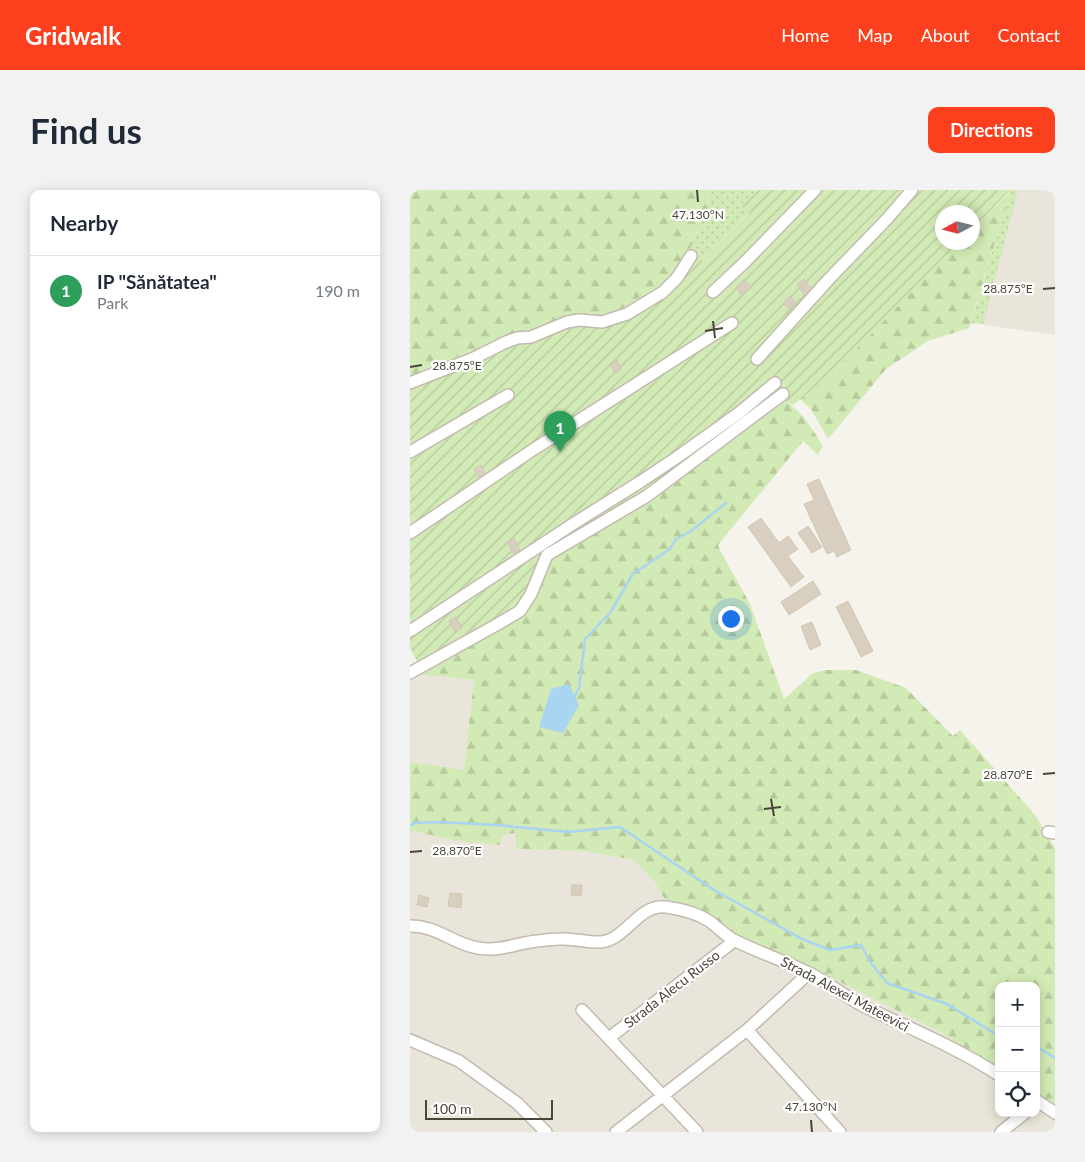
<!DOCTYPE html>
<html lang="en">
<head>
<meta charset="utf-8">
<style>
	:root { --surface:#fff; --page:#f2f2f3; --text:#1f2937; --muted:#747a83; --line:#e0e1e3; --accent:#fc3f1d }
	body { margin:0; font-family:Lato,sans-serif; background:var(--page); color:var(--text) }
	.controls { position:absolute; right:15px; bottom:15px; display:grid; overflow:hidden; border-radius:10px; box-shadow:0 2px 12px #0003 }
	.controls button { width:45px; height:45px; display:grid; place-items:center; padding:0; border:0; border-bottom:1px solid var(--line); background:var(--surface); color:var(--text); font:25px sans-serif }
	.compass { position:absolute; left:525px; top:15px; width:45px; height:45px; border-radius:50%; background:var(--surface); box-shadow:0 2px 12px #0003; rotate:263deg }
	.scale { position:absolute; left:15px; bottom:12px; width:128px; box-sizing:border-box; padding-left:5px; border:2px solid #4b4439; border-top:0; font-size:14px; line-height:18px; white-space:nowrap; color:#4b4439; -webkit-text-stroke:4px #fff; paint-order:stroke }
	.you { position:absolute; left:320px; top:428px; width:18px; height:18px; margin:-12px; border:4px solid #fff; border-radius:50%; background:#1a73e8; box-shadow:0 0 0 8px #1a73e833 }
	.badge { display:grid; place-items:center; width:32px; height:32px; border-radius:50%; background:var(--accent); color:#fff; font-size:16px; font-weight:700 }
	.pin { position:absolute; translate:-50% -41px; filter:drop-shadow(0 1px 2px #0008) }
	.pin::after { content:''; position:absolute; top:26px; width:18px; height:15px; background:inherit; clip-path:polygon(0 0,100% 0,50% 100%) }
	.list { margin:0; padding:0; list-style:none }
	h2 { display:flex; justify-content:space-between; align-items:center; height:65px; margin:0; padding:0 20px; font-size:21px }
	h2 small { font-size:16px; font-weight:400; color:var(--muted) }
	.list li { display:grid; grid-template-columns:32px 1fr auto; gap:15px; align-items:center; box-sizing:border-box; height:70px; padding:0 20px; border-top:1px solid var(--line) }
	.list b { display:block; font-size:19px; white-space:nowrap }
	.list p { margin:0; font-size:16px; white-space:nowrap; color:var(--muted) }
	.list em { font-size:16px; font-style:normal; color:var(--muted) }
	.icon { flex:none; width:28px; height:28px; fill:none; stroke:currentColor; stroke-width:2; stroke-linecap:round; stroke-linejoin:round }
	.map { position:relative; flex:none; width:645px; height:942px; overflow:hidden; border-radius:10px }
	header { display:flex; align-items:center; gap:30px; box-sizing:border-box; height:70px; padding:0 25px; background:var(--accent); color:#fff }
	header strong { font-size:24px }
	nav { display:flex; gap:28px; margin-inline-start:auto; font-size:18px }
	.intro { display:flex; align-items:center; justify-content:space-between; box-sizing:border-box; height:120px; padding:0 30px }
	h1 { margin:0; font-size:35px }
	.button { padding:12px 22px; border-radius:10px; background:var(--accent); color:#fff; font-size:18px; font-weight:700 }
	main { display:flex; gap:30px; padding:0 30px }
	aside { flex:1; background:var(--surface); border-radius:10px; box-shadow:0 2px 12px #0003 }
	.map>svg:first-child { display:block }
	.residential { fill:#eae5da }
	.grass { fill:url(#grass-dots) }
	.forest { fill:url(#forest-firs) }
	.garden { fill:url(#garden-furrows) }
	.water { fill:#a9d4f2 }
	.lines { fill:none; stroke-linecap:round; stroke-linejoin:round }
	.stream { stroke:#a9d4f2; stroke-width:2.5 }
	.building { fill:#d8cfc1; stroke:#d3c7b4 }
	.minor-casing { stroke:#c2bbae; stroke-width:14 }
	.minor { stroke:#fff; stroke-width:11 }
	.ticks { fill:none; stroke:#4b4439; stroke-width:2 }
	.labels { text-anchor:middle; stroke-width:4.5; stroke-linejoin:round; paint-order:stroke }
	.street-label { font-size:14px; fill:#4b4439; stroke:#fff }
	.ticks-label { font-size:12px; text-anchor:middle; fill:#4b4439; stroke:#fff; stroke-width:4.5; stroke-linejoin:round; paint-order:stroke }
</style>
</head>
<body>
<header>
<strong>Gridwalk</strong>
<nav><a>Home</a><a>Map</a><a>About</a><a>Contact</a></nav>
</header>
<div class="intro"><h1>Find us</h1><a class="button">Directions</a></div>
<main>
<aside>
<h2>Nearby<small></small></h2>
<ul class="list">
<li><span class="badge" style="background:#2e9e5b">1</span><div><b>IP &quot;Sănătatea&quot;</b><p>Park</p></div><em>190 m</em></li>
</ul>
</aside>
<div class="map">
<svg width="645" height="942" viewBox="0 0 645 942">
	<defs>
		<pattern id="grass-dots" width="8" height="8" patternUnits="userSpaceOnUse" patternTransform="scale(1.25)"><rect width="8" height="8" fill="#d2eab5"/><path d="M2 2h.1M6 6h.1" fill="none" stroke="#b6ca9c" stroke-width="1.8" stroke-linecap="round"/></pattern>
		<pattern id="forest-firs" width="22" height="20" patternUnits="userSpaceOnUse" patternTransform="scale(1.25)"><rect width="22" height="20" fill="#d2eab5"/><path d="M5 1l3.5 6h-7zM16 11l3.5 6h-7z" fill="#b6ca9c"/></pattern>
		<pattern id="garden-furrows" width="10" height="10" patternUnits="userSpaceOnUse" patternTransform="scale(1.25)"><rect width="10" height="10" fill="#d2eab5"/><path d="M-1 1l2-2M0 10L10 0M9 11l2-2" fill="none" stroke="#b6ca9c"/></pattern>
	</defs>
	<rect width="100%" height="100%" fill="#f6f3ec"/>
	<!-- residential -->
	<path class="residential" d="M601,0H645V145L561,133Z
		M0,480L6,484L64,490L54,580L93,645L106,643L107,659L174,661L224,670L244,691L254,708L281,717L341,753L400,777L534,844L589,881V923H626V906L645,919V942H0Z"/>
	<!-- grass -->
	<path class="grass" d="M300,0H347L332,15L339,23L291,73L281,56L297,20Z
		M601,0H608L573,134L561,133Z"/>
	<!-- forest -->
	<path class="forest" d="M0,0H300L297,20L281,56L262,87L204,124L159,123L126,139L109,140L0,186Z
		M601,0L559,138L518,151L476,179L418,249L401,219L390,209L425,181L549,53L562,52L563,39Z
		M371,209C392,220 401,237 413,256L408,265L393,251L308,355L310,360L340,414L374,509L403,483L416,480H446L496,498L543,546L550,540L626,626L645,658V919L626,906V796H589V881L534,844L400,777L341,753L281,717L254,708L244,691L224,670L174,661L106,659V643L93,645L89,655L47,651L4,641L0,642V572L54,580L64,490L6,484L136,380L152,359Z"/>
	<!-- garden -->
	<path class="garden" d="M347,0H600L563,39L562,22H532V52L549,53L425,181L383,215L371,209L152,358L136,380L124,408L8,473L0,458V186L109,140L126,139L159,123L205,124L262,87L281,56L292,72L339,24L331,15Z"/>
	<!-- water -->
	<path class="water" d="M159,494L169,515L153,543L129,537L141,499Z"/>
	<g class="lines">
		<!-- stream -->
		<path class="stream" d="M165,506L169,498L175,449L200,423L223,384L260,359L266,349L281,341L316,313
			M0,635L6,633L29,632L86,635L158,642L210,637L304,700L392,749L420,760L451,755L461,773L477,793L537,814L589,846
			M626,856L645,868"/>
	</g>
	<!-- building -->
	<path class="building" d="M394,89L403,101L396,107L387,95Z
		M335,90L341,98L331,105L326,97Z
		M380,106L386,113L379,119L373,113Z
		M207,170L211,179L205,183L200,174Z
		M71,275L75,284L68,287L64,279Z
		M409,289L441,360L427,367L424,361L417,364L394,314L404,310L397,294Z
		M351,328L369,353L378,346L388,359L378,366L394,387L381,397L338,337Z
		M398,336L412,357L402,363L388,343Z
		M104,348L110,360L103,363L97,352Z
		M403,391L411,404L379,425L371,412Z
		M438,411L463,461L451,467L426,417Z
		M46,427L52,438L45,442L39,431Z
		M402,432L411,455L400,460L391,436Z
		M162,695H172L171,706L161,705Z
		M40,703L52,704L51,718L38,716Z
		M9,705L19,708L17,717L7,715Z"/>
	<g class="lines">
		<!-- minor casing -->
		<g class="minor-casing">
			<path id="minor" d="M303,102L335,72L405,0
				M347,169L419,89L476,30L502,0
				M0,193L64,168L96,152L107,148L121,147L157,132L169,130L192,132L217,124L253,102L267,88L281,66
				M0,262L98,205
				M0,343L124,259L322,133
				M0,441L163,334L230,292L266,268L329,223L365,193
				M0,483L88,434L110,421L121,404L137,365L237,306L373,204
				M638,642L645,643
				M0,736C29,736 42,754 68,758C89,762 107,753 127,751C135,750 142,749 150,749C164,748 178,753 191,752C217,749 228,714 256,717C270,719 287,723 299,731C308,737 316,747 326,751C350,763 375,771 399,783C419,793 437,808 457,818C502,839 547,858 589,885
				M172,820L287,942
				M337,840L430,942
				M199,848L324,751
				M0,850L49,871L107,913L136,942
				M626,910L645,923
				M206,942L337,840L399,783
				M591,942L615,923"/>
		</g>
		<!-- minor -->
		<use href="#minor" class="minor"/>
	</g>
	<!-- ticks -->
	<path class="ticks" d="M287,0L288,12M633,99L645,98M303,131L305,148M295,141L313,138M0,177L12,175M633,584L645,583M361,609L364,626M354,619L371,617M0,662L12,661M401,930L402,942"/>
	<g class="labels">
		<!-- street labels -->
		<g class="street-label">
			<text transform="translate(262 799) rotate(-38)" y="5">Strada Alecu Russo</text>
			<text transform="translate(435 804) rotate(28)" y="5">Strada Alexei Mateevici</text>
		</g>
	</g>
	<g class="ticks-label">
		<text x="288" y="29">47.130°N</text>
		<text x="598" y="103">28.875°E</text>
		<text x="47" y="180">28.875°E</text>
		<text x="598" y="589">28.870°E</text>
		<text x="47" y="665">28.870°E</text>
		<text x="401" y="921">47.130°N</text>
	</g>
</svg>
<div class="controls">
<button>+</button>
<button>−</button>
<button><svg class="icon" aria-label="locate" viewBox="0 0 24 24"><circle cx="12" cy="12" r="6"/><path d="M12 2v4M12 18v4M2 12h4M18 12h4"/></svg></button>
</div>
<svg class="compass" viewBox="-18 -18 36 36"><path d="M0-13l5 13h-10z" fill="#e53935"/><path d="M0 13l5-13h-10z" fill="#747a83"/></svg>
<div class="scale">100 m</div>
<div class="you"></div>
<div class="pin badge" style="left:150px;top:262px;background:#2e9e5b">1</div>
</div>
</main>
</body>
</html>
